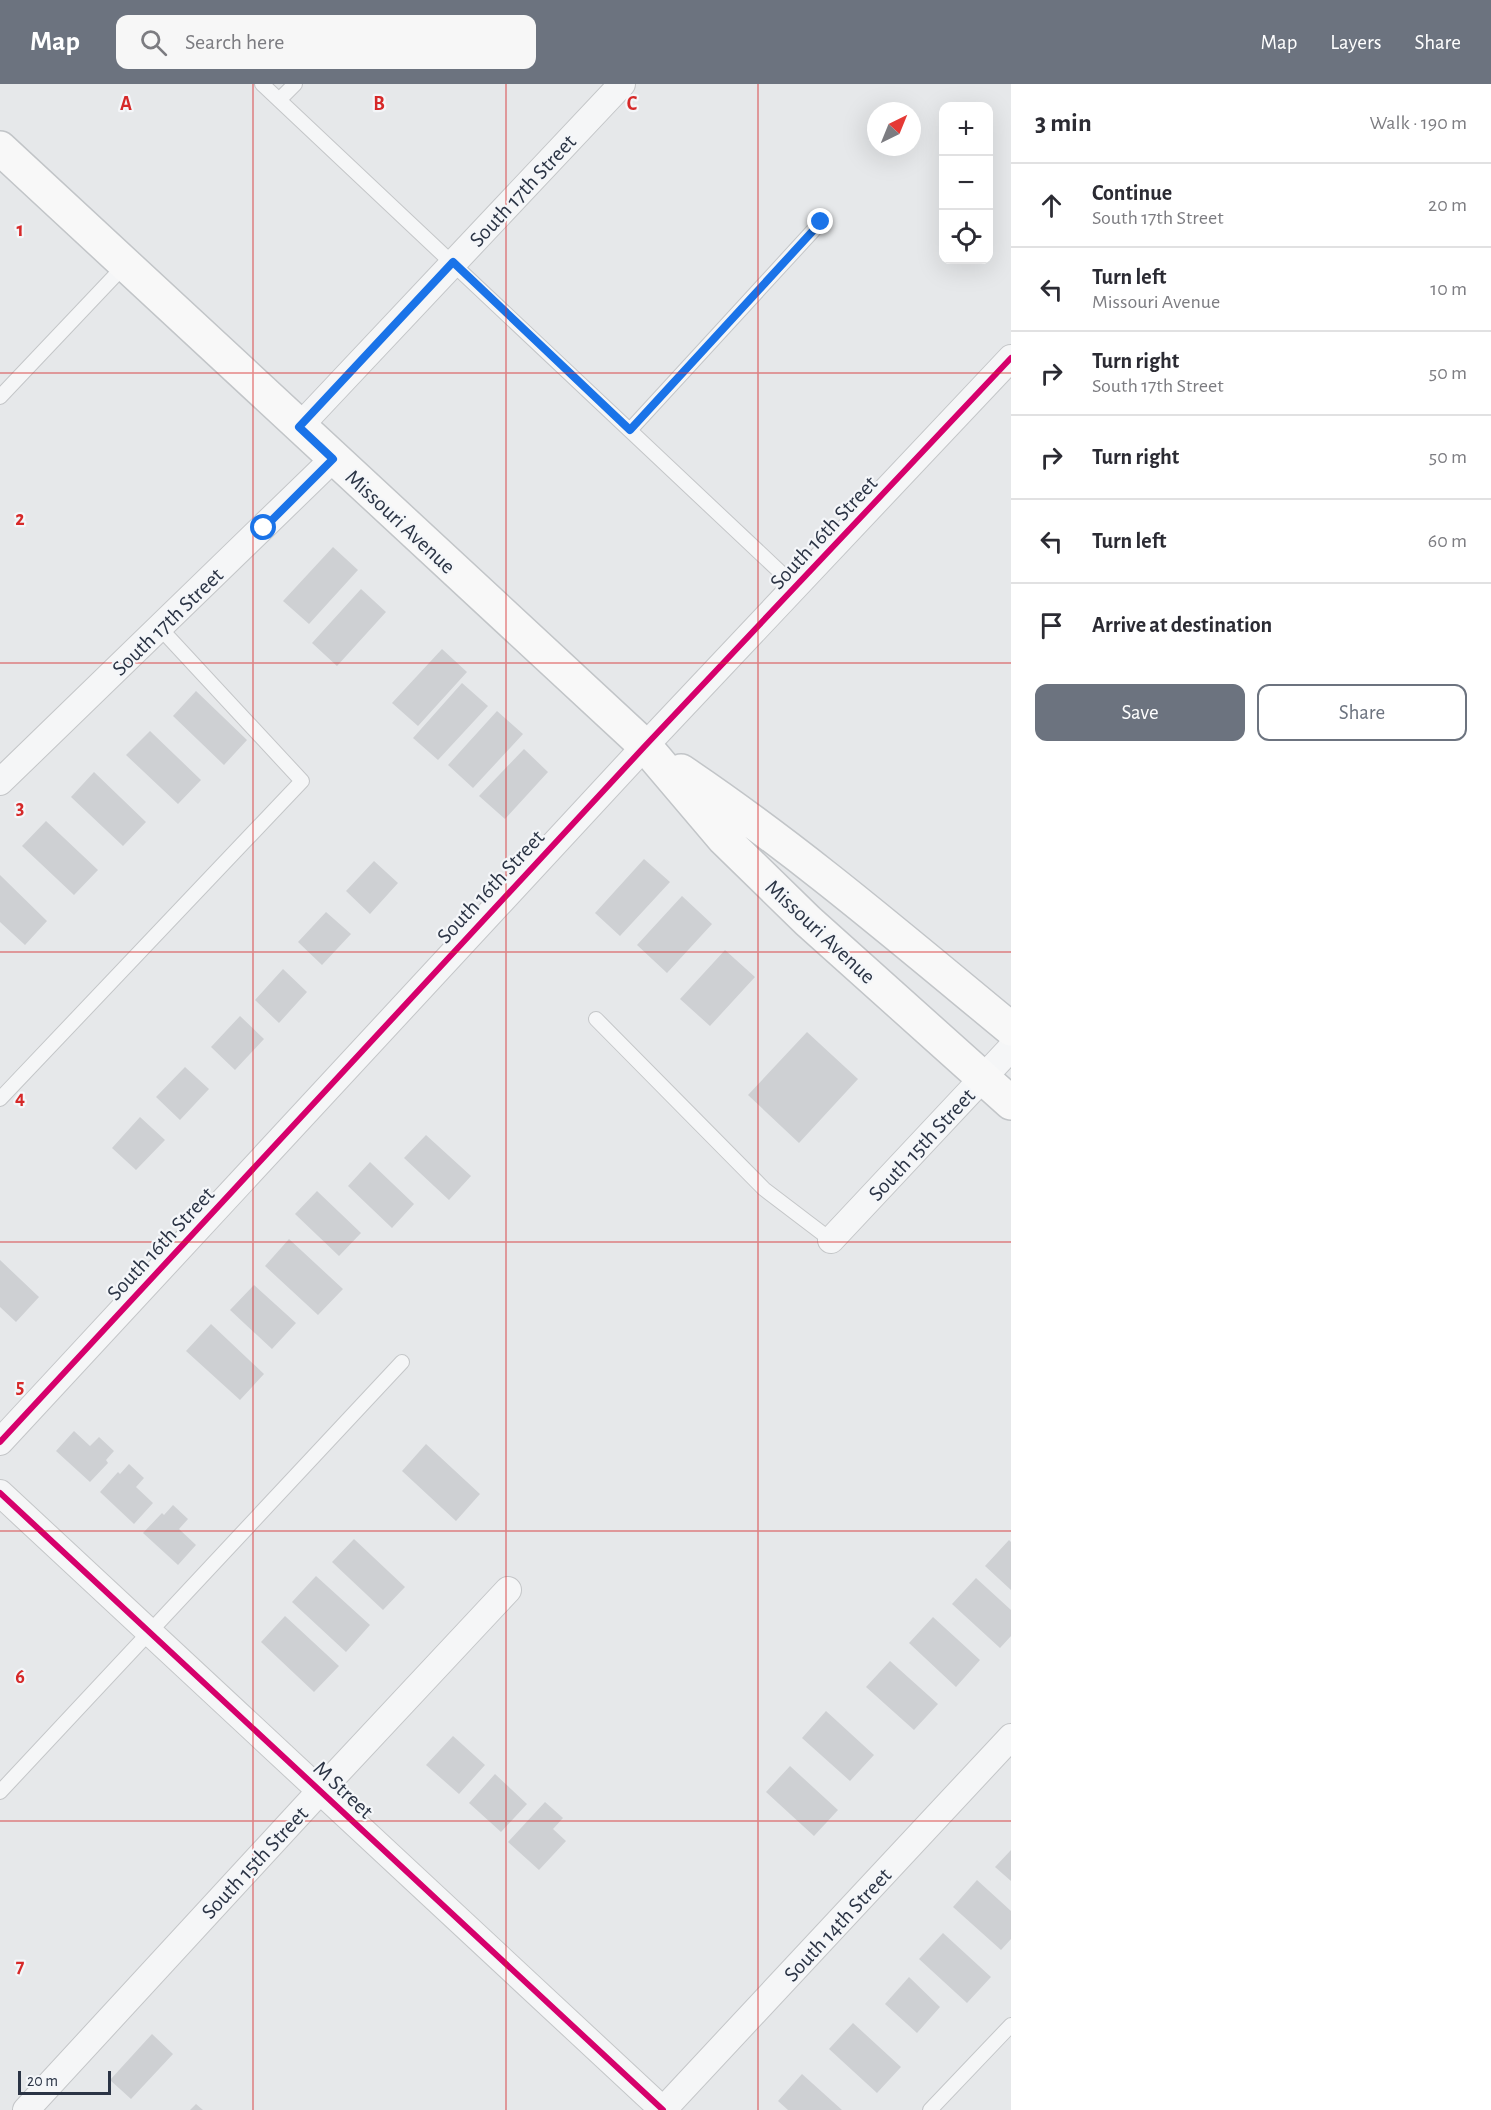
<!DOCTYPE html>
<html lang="en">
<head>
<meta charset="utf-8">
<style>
	:root { --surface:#fff; --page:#f7f7f7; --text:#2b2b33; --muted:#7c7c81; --line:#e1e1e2; --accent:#6c737f }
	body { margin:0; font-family:"Alegreya Sans",sans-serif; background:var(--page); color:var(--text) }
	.controls { position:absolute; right:18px; top:18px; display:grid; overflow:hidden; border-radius:12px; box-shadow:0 6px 24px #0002 }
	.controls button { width:54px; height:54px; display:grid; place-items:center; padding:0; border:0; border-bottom:2px solid var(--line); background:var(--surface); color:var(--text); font:30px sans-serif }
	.compass { position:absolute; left:867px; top:18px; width:54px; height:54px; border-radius:50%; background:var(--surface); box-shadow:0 6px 24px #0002; rotate:43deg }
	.scale { position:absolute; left:18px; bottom:15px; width:93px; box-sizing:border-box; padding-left:6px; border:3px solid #2b3445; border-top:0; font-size:16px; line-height:21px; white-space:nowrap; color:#2b3445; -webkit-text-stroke:4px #f4f6f9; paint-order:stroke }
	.stop { position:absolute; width:18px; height:18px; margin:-14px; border:4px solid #1a73e8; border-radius:50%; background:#fff }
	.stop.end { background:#1a73e8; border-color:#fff; box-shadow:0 2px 6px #0008 }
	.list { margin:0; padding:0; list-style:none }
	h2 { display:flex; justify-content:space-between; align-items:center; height:78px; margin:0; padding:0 24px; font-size:26px }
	h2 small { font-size:20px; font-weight:400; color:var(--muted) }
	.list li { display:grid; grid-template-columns:39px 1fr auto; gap:18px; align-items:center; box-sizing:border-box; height:84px; padding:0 24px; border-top:2px solid var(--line) }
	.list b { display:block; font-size:22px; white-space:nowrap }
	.list p { margin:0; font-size:20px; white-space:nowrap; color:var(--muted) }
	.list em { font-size:20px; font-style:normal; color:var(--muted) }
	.actions { display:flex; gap:12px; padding:18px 24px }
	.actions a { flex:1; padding:14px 0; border:2px solid var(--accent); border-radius:12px; text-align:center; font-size:21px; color:var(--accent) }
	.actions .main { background:var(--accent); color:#fff }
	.icon { flex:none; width:33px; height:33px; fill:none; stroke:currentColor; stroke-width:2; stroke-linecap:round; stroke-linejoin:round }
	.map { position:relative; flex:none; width:1011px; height:2026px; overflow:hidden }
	header { display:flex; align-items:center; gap:36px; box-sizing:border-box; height:84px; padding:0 30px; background:var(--accent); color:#fff }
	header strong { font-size:28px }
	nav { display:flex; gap:33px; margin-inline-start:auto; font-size:21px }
	.search { width:420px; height:54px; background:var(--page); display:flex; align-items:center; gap:15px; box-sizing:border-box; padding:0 21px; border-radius:12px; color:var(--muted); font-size:22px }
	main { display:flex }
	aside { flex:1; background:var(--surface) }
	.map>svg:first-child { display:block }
	.building { fill:#ced0d3 }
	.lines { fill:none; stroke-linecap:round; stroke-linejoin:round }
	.lane-casing { stroke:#c4c6c8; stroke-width:16 }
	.street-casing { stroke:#c4c6c8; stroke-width:28 }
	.primary-casing { stroke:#c2c5c8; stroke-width:36 }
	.lane { stroke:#f5f6f7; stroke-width:14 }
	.street { stroke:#f5f6f7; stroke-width:26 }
	.primary { stroke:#f8f8f8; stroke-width:33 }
	.cycleway-casing { stroke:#f4f6f9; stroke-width:10 }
	.cycleway { stroke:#d6006c; stroke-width:6 }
	.route { stroke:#1a73e8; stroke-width:8 }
	.grid { fill:none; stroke:#d62828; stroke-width:1.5; stroke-opacity:0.55 }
	.labels { text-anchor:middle; stroke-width:4.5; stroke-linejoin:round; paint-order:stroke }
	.street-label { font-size:22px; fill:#2b3445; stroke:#f4f6f9 }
	.grid-label { font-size:20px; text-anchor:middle; font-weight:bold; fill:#d62828; stroke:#f4f6f9; stroke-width:4.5; stroke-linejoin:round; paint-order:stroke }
</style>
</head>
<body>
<header>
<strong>Map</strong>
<div class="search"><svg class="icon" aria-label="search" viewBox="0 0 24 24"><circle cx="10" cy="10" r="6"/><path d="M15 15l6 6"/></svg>Search here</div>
<nav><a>Map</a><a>Layers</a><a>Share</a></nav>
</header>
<main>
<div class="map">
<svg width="1011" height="2026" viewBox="0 0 1011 2026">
	<rect width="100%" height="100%" fill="#e6e8ea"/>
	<!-- building -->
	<path class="building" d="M333,463L358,486L309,540L283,517Z
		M361,505L386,528L337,582L312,559Z
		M442,565L467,588L418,642L392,619Z
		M462,599L488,622L438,676L413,654Z
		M196,607L247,656L224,681L173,632Z
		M497,627L523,650L473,704L448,681Z
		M150,647L201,696L178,720L126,671Z
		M524,665L548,688L505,735L479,712Z
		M94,688L146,738L123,762L71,713Z
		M46,737L98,786L74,811L22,762Z
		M644,775L670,798L620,852L595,829Z
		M374,777L398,799L370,830L346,807Z
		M0,791L47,837L25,861L0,838Z
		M682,812L712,840L667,889L637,861Z
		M326,828L351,850L322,881L298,858Z
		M725,866L755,893L710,942L680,915Z
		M283,885L307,908L279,939L255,916Z
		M240,932L264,955L235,986L211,963Z
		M807,948L858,995L799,1059L748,1011Z
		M185,983L209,1005L180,1036L156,1013Z
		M140,1033L165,1056L136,1086L112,1064Z
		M426,1051L471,1092L449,1116L404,1074Z
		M370,1078L414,1120L392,1144L348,1102Z
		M317,1107L361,1149L339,1172L295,1130Z
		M289,1155L343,1205L318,1231L265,1182Z
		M0,1176L39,1213L16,1238L0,1223Z
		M254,1201L296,1239L272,1265L230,1226Z
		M211,1240L264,1290L240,1316L186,1267Z
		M74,1347L90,1362L99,1353L114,1367L106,1376L108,1379L90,1398L56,1367Z
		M426,1360L480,1410L456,1437L402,1387Z
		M129,1380L144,1394L136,1403L153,1419L134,1440L100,1408L118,1388L120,1390Z
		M173,1421L188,1435L179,1445L196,1461L178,1481L143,1449L162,1429L164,1431Z
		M354,1455L405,1503L383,1526L332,1478Z
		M1009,1456L1011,1458V1506L985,1482Z
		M316,1492L370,1541L346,1568L292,1518Z
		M976,1494L1011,1526V1552L1000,1564L952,1520Z
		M285,1532L339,1582L314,1608L261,1558Z
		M933,1533L980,1576L956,1603L909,1559Z
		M890,1577L938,1620L914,1646L866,1603Z
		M826,1627L874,1671L850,1697L802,1654Z
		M453,1652L485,1681L459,1710L426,1681Z
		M790,1682L838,1726L814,1752L766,1708Z
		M495,1690L527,1720L501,1748L469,1719Z
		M545,1718L563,1734L553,1745L566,1757L539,1786L508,1758Z
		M1011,1766V1797L995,1783Z
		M977,1796L1011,1827V1855L1001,1866L953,1823Z
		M943,1849L991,1893L967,1919L919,1875Z
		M909,1893L940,1923L917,1949L885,1920Z
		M853,1939L901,1983L877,2009L829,1965Z
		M152,1950L173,1970L131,2015L110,1996Z
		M802,1990L842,2026H788L778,2017Z
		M196,2020L203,2026H190Z"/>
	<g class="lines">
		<!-- lane casing -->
		<g class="lane-casing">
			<path id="lane" d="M262,0L796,503
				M279,16L295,0
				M0,313L125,181
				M630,346L821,138
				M596,935L764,1105L831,1156
				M0,1015L302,697L160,544
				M0,1708L402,1278
				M930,2026L1011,1941"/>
		</g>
		<!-- street casing -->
		<g class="street-casing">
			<path id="street" d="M299,343L622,0
				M0,698L333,375
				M831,1156L1011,964
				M0,1358L645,662L1011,274
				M0,1409L663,2026
				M26,2026L320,1707L508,1506
				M663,2026L1011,1653"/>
		</g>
		<!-- primary casing -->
		<g class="primary-casing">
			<path id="primary" d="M0,64L645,662L724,755L808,837L1011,1019
				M681,687C797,765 903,856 1011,945"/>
		</g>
		<!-- lane -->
		<use href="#lane" class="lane"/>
		<!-- street -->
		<use href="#street" class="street"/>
		<!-- primary -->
		<use href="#primary" class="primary"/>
		<!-- cycleway casing -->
		<g class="cycleway-casing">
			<path id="cycleway" d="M0,1358L645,662L1011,274
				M0,1409L663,2026"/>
		</g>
		<!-- cycleway -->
		<use href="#cycleway" class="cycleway"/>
	</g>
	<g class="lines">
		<!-- route -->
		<path class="route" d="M264,444L333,375L299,343L453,178L630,346L821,138"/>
	</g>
	<!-- grid -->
	<path class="grid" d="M253,0V2026M506,0V2026M758,0V2026M0,289H1011M0,579H1011M0,868H1011M0,1158H1011M0,1447H1011M0,1737H1011"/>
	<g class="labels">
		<!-- street labels -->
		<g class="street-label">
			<text transform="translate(522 106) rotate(-47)" y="8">South 17th Street</text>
			<text transform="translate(401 437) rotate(43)" y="8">Missouri Avenue</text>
			<text transform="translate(823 448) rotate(-47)" y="8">South 16th Street</text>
			<text transform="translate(167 537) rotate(-44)" y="8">South 17th Street</text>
			<text transform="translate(490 802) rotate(-47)" y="8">South 16th Street</text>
			<text transform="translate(821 847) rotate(43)" y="8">Missouri Avenue</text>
			<text transform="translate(921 1060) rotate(-47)" y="8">South 15th Street</text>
			<text transform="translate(160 1159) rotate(-47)" y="8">South 16th Street</text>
			<text transform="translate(344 1705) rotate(43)" y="8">M Street</text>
			<text transform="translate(254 1778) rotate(-47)" y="8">South 15th Street</text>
			<text transform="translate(837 1840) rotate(-47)" y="8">South 14th Street</text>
		</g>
	</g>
	<g class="grid-label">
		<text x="126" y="26">A</text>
		<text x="379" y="26">B</text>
		<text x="632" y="26">C</text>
		<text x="20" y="152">1</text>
		<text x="20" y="441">2</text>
		<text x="20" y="730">3</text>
		<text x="20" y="1020">4</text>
		<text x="20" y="1309">5</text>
		<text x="20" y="1599">6</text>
		<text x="20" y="1888">7</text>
	</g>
</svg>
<div class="controls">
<button>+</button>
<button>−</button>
<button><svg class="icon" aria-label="locate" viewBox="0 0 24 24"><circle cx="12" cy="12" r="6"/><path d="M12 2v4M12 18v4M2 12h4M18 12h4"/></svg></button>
</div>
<svg class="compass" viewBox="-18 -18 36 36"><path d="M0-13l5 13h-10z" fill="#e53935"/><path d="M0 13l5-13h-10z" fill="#7c7c81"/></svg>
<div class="scale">20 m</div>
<div class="stop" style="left:264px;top:444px"></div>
<div class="stop end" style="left:821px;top:138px"></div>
</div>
<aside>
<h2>3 min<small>Walk · 190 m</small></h2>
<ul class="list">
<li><svg class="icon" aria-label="ahead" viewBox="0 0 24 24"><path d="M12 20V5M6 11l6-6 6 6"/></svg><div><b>Continue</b><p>South 17th Street</p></div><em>20 m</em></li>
<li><svg class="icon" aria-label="left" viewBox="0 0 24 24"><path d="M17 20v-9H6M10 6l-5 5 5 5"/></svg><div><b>Turn left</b><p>Missouri Avenue</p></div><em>10 m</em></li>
<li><svg class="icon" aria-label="right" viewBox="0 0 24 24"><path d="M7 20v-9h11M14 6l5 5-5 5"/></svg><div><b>Turn right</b><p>South 17th Street</p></div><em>50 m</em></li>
<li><svg class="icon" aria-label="right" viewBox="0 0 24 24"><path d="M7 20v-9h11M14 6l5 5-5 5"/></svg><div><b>Turn right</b></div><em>50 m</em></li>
<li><svg class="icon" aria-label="left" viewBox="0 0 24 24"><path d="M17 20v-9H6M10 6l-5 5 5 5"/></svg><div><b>Turn left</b></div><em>60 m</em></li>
<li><svg class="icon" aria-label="arrive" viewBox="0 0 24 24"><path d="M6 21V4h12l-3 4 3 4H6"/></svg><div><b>Arrive at destination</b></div></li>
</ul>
<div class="actions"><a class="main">Save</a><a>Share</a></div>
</aside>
</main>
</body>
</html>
